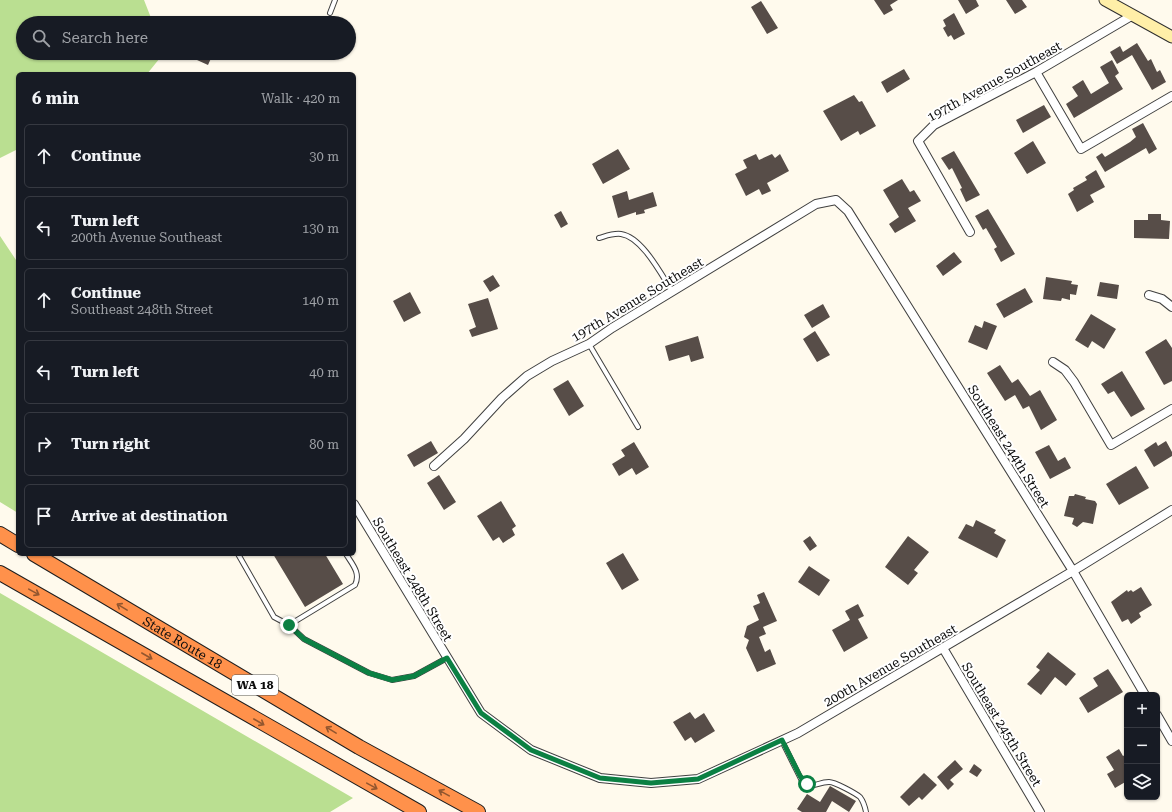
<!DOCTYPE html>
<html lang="en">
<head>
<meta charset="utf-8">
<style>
	:root { --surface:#171b24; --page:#20242c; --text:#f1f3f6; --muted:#9ea1a6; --line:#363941 }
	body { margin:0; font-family:"Roboto Serif",serif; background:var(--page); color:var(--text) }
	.controls { position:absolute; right:12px; bottom:12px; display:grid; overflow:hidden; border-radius:6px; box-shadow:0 1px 3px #0004 }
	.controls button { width:36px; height:36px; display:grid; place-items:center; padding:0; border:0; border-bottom:1px solid var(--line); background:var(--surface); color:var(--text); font:20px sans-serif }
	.stop { position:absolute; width:12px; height:12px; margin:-9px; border:3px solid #0b8043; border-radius:50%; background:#fff }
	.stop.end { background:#0b8043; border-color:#fff; box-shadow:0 1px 4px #0008 }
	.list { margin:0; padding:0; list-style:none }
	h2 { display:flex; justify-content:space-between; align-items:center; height:52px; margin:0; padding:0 16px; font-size:17px }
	h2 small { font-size:13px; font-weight:400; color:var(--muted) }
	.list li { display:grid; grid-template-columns:26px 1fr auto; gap:12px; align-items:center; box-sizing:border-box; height:64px; margin:0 8px 8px; padding:0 8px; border:1px solid var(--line); border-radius:6px }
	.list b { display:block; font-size:15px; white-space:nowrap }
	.list p { margin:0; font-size:13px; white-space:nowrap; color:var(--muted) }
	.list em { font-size:13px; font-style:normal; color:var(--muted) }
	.icon { flex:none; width:22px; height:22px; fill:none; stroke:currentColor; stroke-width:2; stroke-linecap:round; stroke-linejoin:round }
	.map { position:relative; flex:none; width:1172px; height:812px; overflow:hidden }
	.search { position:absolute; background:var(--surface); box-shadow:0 1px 3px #0004; left:16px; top:16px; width:340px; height:44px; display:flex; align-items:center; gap:10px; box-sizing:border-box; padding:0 14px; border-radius:22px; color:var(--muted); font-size:15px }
	.panel { position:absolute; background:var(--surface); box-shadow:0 1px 3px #0004; left:16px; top:72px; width:340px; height:484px; border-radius:6px }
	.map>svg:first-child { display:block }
	.forest { fill:#badf91 }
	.building { fill:#574d48 }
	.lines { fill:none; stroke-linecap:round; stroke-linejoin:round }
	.lane-casing { stroke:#404040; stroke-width:6 }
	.street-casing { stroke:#404040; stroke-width:10 }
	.secondary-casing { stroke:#2f2f2f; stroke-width:13 }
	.highway-casing { stroke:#1e1e1e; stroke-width:16 }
	.lane { stroke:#fff; stroke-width:4 }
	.street { stroke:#fff; stroke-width:8 }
	.secondary { stroke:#ffefa8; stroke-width:11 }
	.highway { stroke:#ff914b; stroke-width:14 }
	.oneway { stroke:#92562f }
	.route { stroke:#0b8043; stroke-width:5 }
	.labels { text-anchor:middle; stroke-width:4; stroke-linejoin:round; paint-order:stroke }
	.shield { fill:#fff; stroke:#565656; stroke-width:1 }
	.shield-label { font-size:12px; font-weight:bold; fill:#0d0d0d }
	.street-label { font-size:13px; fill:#0d0d0d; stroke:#fff }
</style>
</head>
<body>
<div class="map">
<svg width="1172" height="812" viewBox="0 0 1172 812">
	<rect width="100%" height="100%" fill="#fffaed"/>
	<!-- forest -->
	<path class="forest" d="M0,0H144L153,23H23V53H164L147,74H18V149L0,158Z
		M0,236L18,263V513L0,502Z
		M0,593L353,798L330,812H0Z"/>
	<!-- building -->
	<path class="building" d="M874,0H898L890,5L893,10L884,15Z
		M958,0H976L979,6L966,14Z
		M1006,0H1022L1027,7L1015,14Z
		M761,1L778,28L767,34L751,7Z
		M954,13L965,34L954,40L951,35L948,37L943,28L946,26L943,20Z
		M1137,43L1148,61L1151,59L1157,72L1160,70L1166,82L1152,90L1132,55L1117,64L1110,52L1120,46L1123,52Z
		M201,53L212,56L208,65L197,60Z
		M1112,60L1119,73L1115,76L1123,89L1074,118L1066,104L1078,96L1072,87L1083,80L1091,94L1109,83L1100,67Z
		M904,69L910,79L887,93L881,82Z
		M854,95L859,102L862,101L876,126L860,135L858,131L841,141L823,111Z
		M1044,105L1051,117L1023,133L1016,120Z
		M1143,123L1157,149L1149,154L1146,148L1105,172L1096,157L1102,153L1105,157L1130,142L1136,137L1132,129Z
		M1033,141L1046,163L1027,174L1014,153Z
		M618,149L630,169L603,184L592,164Z
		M954,151L980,195L966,202L960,189L962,188L952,168L949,170L941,158Z
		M756,154L759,160L772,154L775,158L780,154L789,171L767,183L771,191L762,195L759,189L746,196L735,174L747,168L743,160Z
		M1096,170L1105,187L1090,195L1094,202L1077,212L1068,194L1074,190L1073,188L1087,180L1085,177Z
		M902,179L910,192L914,190L921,201L908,208L916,221L895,233L889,224L899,217L883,190Z
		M627,191L629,200L653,192L657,206L644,210L645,213L636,215V212L618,218L612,196Z
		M988,209L1015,254L1001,262L994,249L997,247L986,228L983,230L975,216Z
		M561,211L568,224L561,228L554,215Z
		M1148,214H1161V220L1170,221L1169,239L1134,238V220H1148Z
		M954,252L962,262L943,276L936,266Z
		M493,275L500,286L490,292L483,281Z
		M1046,277L1072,281L1071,284L1078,285L1076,295L1070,294V300L1062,298L1061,301L1043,299Z
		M1100,282L1119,285L1117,299L1097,296Z
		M1025,288L1033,302L1004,318L996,304Z
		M410,292L421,313L404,322L393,301Z
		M488,298L498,329L472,337L469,330L476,327L468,304Z
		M823,304L830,317L812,328L804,315Z
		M1091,314L1116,329L1104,349L1092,341L1088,348L1075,340Z
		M984,321L997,326L987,350L968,342L975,325L982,328Z
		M815,331L830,355L817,362L803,339Z
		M698,336L704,358L691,362L689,355L669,361L665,346Z
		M1166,339L1172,348V381L1164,385L1145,352Z
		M1000,365L1012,383L1018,379L1030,396L1040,390L1057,420L1041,430L1029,406L1023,409L1015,395L1005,401L987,373Z
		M1122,371L1145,409L1131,417L1114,391L1108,394L1101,384Z
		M568,380L584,406L569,416L553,389Z
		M431,441L438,453L414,467L407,455Z
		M1166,441L1172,452V456L1154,467L1144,450L1156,442L1158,446Z
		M634,442L649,467L636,475L632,468L619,476L612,464L625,456L621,450Z
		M1049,445L1058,461L1065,457L1071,468L1050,479L1035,452Z
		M1136,466L1149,488L1119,505L1106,484Z
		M439,475L456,502L444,510L427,483Z
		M1075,494L1086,497L1085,499L1095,501L1097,504L1093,524L1083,522L1077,527L1072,524L1074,518L1064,516L1069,496H1074Z
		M501,501L516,526L512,529L515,535L503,543L499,537L493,541L477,516Z
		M976,520L996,530L994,533L1006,540L997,558L958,538L966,524L973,527Z
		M810,536L817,546L810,551L803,541Z
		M908,536L929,552L914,570L918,573L908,585L885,567Z
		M623,553L639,580L622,590L606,563Z
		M273,554H325L343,584L305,607Z
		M809,566L830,580L819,596L798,582Z
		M1141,587L1152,605L1139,613L1141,617L1131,624L1128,619L1122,622L1111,602L1127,590L1128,592L1131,590L1133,592Z
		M764,592L777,621L763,627L766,634L759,637L765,652L770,649L776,664L757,672L746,648L749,640L744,637L747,626L759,620L753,606L760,603L757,595Z
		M858,604L864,616L858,619L868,638L844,652L832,630L850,620L845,611Z
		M1048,652L1076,674L1066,686L1055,677L1041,695L1027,684L1040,670L1036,667Z
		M1108,669L1123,692L1088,713L1079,698L1098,686L1093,678Z
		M690,712L695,719L704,713L715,731L695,743L691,737L685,741L673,722Z
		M1119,749L1123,756L1127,754V781L1115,788L1107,774L1114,770L1106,757Z
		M955,760L963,769L950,780L954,784L948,790L937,777Z
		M974,764L982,770L977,777L969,772Z
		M924,773L937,785L922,800L919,797L909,806L900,797Z
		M830,786L856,801L849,812L832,801L826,812H802L797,809L807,794L820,802Z"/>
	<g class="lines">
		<!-- lane casing -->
		<g class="lane-casing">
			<path id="lane" d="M330,13L335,0
				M599,238C606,236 613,233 621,234C642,237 661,274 672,291
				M589,344L638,427
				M238,554L274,617L289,625L304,639L369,673L392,680L414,676L447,658
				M289,625L355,585C361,573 352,564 346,554
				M782,741L802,781C815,790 816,782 829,782C835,782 855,793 860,797C863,801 865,807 866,812"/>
		</g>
		<!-- street casing -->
		<g class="street-casing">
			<path id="street" d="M1036,72L1081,149L1172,96
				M970,232L918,141L934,125L1036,72L1133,15
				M1149,295L1162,299L1172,307
				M1053,362L1065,370L1074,382L1111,445L1172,409
				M434,466L464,439L502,398L527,376L552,361L589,344L612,328L816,204L836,200L848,211L1073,571L1145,695
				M354,504L481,713L531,750L600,778L651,783L698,779L798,733L1073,571L1172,510
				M943,648L1040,812
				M1157,715L1172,741"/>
		</g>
		<!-- secondary casing -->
		<g class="secondary-casing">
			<path id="secondary" d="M1105,0L1172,37"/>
		</g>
		<!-- highway casing -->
		<g class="highway-casing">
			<g id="highway">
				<path d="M0,534L18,545"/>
				<path id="s1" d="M34,554L359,747L478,812"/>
				<path d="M0,573L419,812"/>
			</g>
		</g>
		<!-- lane -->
		<use href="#lane" class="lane"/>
		<!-- street -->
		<use href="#street" class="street"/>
		<!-- secondary -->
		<use href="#secondary" class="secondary"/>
		<!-- highway -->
		<use href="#highway" class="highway"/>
	</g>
	<!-- one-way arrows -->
	<defs><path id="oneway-shaft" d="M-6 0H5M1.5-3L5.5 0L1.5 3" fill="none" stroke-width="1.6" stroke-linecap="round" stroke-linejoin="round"/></defs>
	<g class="oneway">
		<use href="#oneway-shaft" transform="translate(34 592) rotate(29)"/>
		<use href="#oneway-shaft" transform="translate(122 607) rotate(-149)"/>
		<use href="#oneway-shaft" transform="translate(147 656) rotate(30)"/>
		<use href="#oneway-shaft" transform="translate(259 722) rotate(30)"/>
		<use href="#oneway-shaft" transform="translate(331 730) rotate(-149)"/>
		<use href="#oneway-shaft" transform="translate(372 786) rotate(29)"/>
		<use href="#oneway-shaft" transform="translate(444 793) rotate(-151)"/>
	</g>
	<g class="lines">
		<!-- route -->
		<path class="route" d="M289,625L304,639L369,673L392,680L414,676L447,658L481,713L531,750L600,778L651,783L698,779L782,740L800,776L807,784"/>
	</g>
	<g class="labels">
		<!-- shield labels -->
		<rect class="shield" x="232" y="675" width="46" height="20" rx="3"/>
		<g class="shield-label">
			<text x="255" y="689">WA 18</text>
		</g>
		<!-- street labels -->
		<g class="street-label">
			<text transform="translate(994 81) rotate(-29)" y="5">197th Avenue Southeast</text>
			<text transform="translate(637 299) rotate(-31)" y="5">197th Avenue Southeast</text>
			<text transform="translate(1009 446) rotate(58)" y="5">Southeast 244th Street</text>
			<text transform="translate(413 579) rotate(59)" y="5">Southeast 248th Street</text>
			<text dy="5" stroke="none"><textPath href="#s1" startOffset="173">State Route 18</textPath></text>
			<text transform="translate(890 665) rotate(-30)" y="5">200th Avenue Southeast</text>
			<text transform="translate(1002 724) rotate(59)" y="5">Southeast 245th Street</text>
		</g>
	</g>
</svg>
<div class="controls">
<button>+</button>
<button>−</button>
<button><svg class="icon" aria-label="layers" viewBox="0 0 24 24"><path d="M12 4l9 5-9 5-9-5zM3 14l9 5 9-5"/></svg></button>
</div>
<div class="stop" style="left:807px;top:784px"></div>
<div class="stop end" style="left:289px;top:625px"></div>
<div class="search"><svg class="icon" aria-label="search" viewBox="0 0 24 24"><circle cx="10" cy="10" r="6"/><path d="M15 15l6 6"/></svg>Search here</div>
<section class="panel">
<h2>6 min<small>Walk · 420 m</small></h2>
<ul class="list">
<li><svg class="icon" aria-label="ahead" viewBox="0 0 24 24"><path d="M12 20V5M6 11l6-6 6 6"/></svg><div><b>Continue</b></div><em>30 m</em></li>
<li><svg class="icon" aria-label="left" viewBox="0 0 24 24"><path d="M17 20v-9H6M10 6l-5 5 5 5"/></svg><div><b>Turn left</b><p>200th Avenue Southeast</p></div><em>130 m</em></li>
<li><svg class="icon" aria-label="ahead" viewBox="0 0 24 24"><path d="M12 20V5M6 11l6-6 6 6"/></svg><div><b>Continue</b><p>Southeast 248th Street</p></div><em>140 m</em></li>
<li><svg class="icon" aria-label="left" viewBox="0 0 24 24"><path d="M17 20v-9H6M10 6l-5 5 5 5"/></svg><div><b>Turn left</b></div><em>40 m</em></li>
<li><svg class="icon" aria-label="right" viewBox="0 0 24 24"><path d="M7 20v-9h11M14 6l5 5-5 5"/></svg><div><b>Turn right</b></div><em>80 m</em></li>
<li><svg class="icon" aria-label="arrive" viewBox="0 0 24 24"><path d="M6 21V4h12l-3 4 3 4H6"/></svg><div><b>Arrive at destination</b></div></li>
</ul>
</section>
</div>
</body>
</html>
